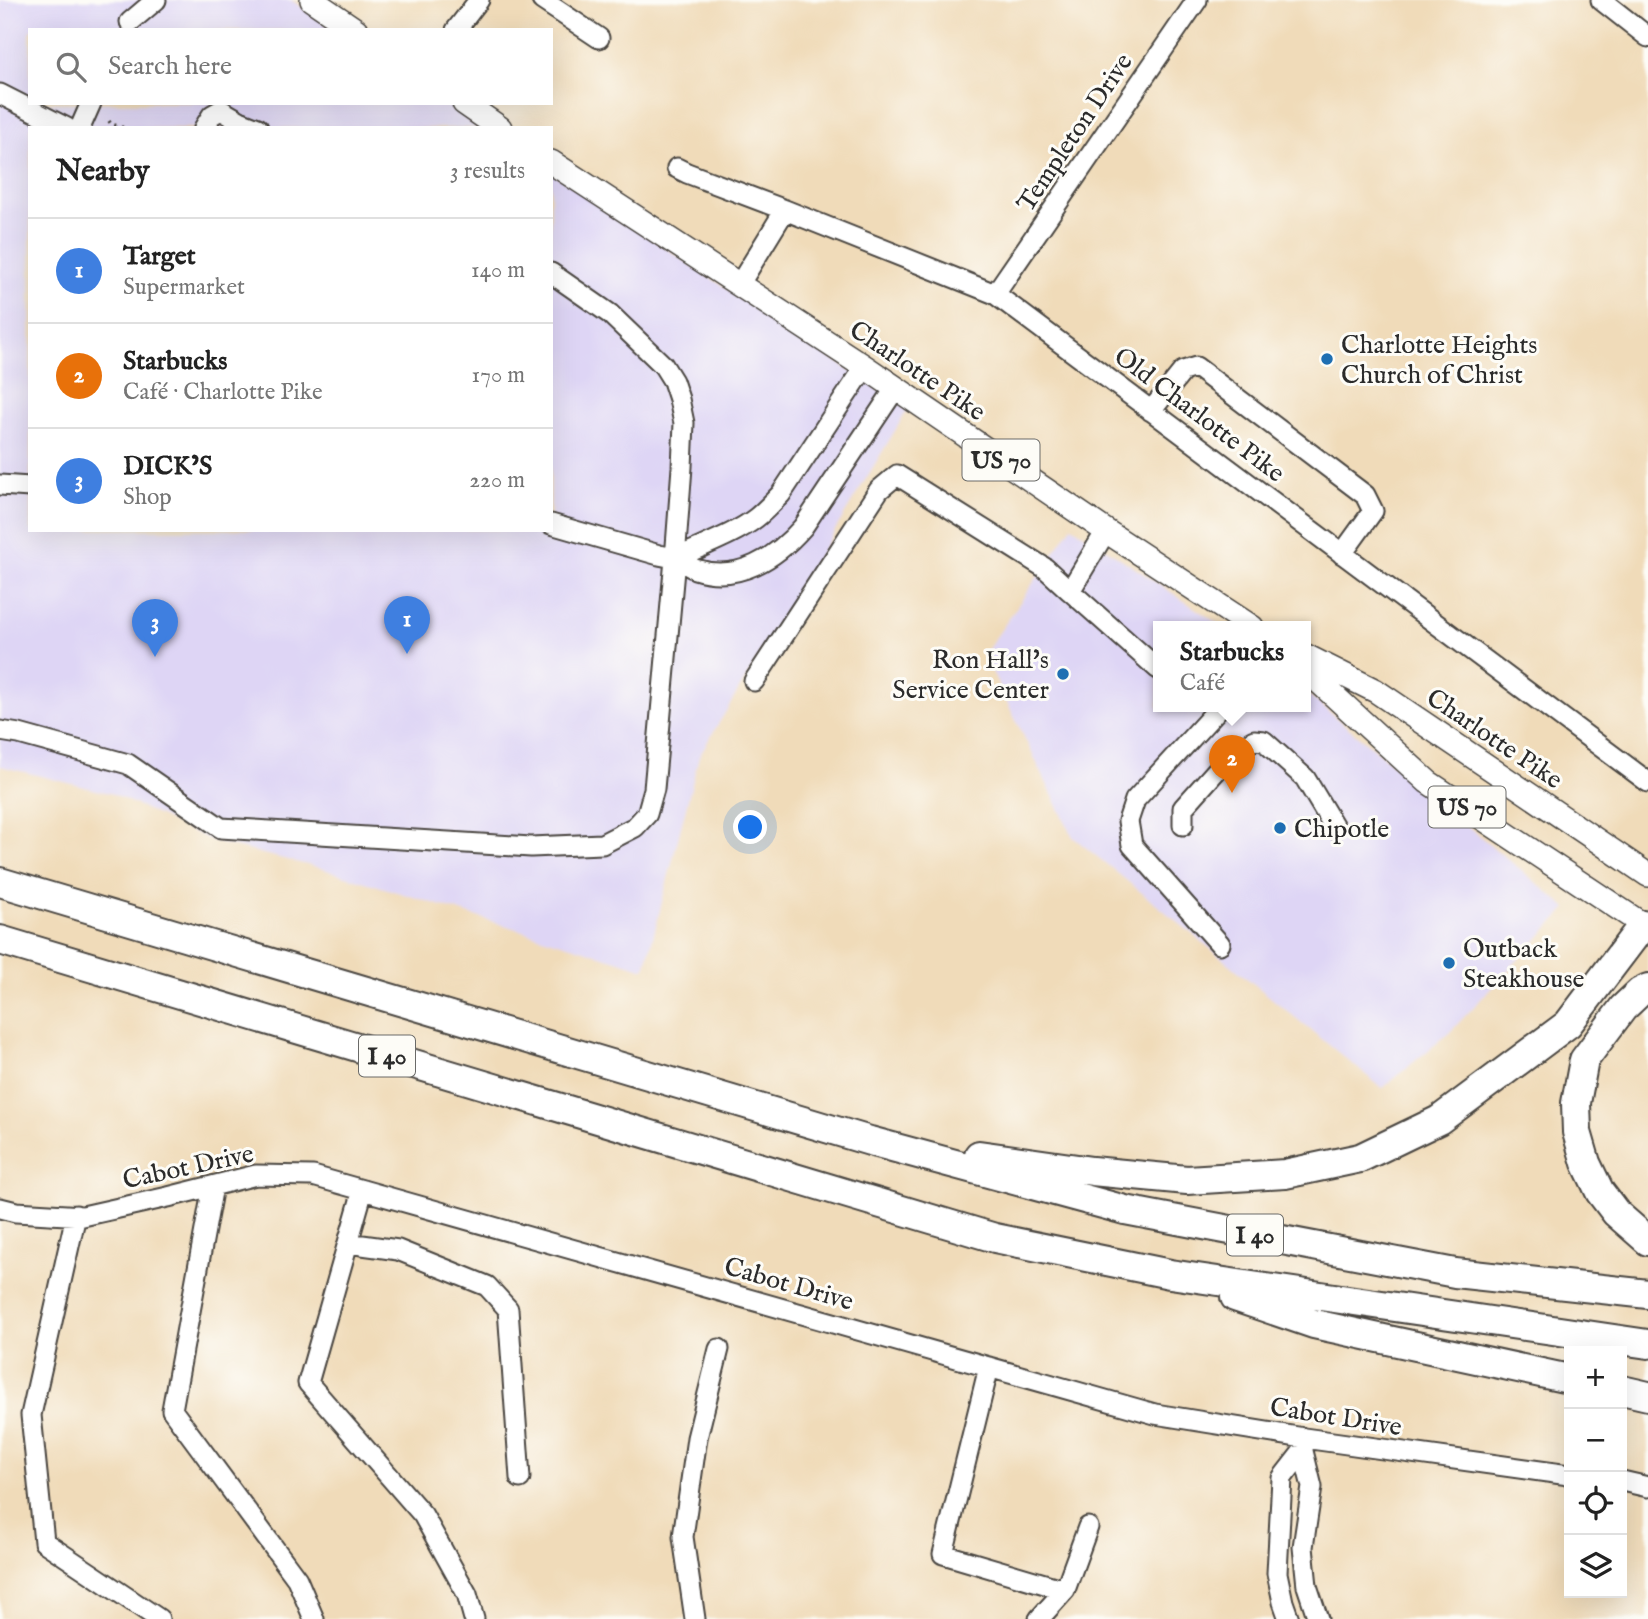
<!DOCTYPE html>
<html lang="en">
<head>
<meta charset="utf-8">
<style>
	:root { --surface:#fff; --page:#f2f2f2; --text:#222; --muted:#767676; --line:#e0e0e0; --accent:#1f6fb2 }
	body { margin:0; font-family:"IM FELL English",serif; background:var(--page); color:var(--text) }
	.controls { position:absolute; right:21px; bottom:21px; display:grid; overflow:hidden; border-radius:0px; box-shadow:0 7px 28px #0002 }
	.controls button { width:63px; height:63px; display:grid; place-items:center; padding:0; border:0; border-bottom:2px solid var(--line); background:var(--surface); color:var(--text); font:35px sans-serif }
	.you { position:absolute; left:751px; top:828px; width:24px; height:24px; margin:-18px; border:5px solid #fff; border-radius:50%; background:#1a73e8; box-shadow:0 0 0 10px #1a73e833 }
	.badge { display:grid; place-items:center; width:46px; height:46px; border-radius:50%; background:var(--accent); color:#fff; font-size:23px; font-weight:700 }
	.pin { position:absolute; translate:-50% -58px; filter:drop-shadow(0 2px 4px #0008) }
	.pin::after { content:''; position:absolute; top:37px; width:24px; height:21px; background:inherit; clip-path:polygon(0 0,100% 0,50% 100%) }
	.popup { position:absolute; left:1153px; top:621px; width:158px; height:91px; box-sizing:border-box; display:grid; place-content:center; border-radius:0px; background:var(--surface); filter:drop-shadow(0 2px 5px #0005); font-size:23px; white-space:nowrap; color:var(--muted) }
	.popup b { font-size:26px; color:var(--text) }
	.popup::after { content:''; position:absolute; left:50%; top:100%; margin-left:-14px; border:14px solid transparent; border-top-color:var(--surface) }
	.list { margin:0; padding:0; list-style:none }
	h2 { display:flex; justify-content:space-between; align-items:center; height:91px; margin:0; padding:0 28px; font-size:30px }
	h2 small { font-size:23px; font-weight:400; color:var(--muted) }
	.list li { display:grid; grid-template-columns:46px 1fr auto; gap:21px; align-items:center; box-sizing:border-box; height:105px; padding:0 28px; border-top:2px solid var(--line) }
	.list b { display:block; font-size:26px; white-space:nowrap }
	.list p { margin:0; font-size:23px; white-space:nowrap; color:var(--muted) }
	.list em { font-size:23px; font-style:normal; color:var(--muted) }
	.icon { flex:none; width:38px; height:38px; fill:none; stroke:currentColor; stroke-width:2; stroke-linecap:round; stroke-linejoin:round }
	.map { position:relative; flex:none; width:1648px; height:1619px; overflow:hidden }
	.search { position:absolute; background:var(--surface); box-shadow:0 7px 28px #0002; left:28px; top:28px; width:525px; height:77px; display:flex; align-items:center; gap:18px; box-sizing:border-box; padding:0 24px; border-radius:0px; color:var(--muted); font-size:26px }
	.panel { position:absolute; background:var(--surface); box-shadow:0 7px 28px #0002; left:28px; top:126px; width:525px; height:406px; border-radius:0px }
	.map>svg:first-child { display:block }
	.built { fill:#ded5f5 }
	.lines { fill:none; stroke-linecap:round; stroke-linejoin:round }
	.minor-casing { stroke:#494540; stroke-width:23 }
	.major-casing { stroke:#494540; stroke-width:26 }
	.highway-casing { stroke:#494540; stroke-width:32 }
	.path { stroke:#494540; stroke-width:3.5; stroke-dasharray:2 5; stroke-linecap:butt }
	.minor { stroke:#fff; stroke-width:19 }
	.major { stroke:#fff; stroke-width:23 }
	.highway { stroke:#fff; stroke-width:28 }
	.poi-dot { fill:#1f6fb2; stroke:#fdfcf7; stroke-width:2.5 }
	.labels { text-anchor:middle; stroke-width:6; stroke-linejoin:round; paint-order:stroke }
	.shield { fill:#fdfcf7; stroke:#6a6a68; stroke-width:2 }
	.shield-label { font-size:24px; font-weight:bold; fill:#2b2b2b }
	.street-label { font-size:26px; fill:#2b2b2b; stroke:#fdfcf7 }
	.poi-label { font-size:26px; fill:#2b2b2b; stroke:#fdfcf7; text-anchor:start }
</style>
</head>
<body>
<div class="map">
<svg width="1648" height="1619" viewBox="0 0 1648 1619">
	<rect width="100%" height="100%" fill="#fdfcf7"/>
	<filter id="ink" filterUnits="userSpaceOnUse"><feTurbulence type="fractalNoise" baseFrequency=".0143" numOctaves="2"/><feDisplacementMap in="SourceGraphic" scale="14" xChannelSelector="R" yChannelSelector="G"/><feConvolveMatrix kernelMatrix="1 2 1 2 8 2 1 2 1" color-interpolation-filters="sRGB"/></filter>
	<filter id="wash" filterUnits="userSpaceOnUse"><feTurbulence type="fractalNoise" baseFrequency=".00686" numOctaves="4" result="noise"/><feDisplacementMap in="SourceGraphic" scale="28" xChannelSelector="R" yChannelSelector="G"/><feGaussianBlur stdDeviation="1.57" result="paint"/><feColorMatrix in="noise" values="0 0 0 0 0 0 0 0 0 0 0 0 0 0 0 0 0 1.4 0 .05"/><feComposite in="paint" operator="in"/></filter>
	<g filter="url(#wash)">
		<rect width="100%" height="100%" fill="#f0dbb9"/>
		<!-- built -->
		<path class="built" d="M0,0H291L336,30H30V103H447L484,128H30V530H551V172L908,409L699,756L645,969L320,868L215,842L113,794L0,766Z
			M1072,526L1223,627H1158V707H1306V693L1567,908L1448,1034L1382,1088L1073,837L984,655Z"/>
	</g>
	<g filter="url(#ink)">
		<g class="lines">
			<!-- minor casing -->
			<g class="minor-casing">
				<path id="minor" d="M542,0L599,38
					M1601,0L1648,37
					M130,22L156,0
					M456,30L479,0
					M0,94L67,128
					M80,128L91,103
					M204,128L212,115L221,110L240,121L258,128
					M677,168L687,173L785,210L995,294L1648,782
					M739,285L785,210
					M995,294L1197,0
					M1151,411L1183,371L1196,367L1365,495L1373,511L1342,554
					M0,485L30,487
					M551,524L659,555C664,556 670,557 675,559C682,561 688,566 695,569C738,583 776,558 803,527L895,389
					M1106,531L1070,591L1158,669
					M675,559C701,546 734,535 756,518C765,511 773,502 781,494L865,367
					M754,681L879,490L897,475L1045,568L1070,591
					M1220,707L1135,800L1128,821L1132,845L1220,944
					M0,731L19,734L128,764L221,828L531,847L602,844L635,827L647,814L654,789L675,559L682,467L684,423L679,399L673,381L663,365L610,314L551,273
					M1183,825V808L1233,752L1254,740L1264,741L1305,778L1335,828
					M213,1186L172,1410L297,1579L314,1619
					M363,1190L308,1383L423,1515L467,1594L474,1619
					M0,1208L16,1212L83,1216L168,1197L256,1175L313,1176L1155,1414L1304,1438L1569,1475
					M76,1215L31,1415L44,1542L159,1619
					M348,1243L398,1250L487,1286L508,1309L520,1478
					M989,1367L943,1554L1065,1590L1039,1619
					M1304,1438L1303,1451L1312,1487L1303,1547L1307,1586L1318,1619
					M1622,1481L1648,1487
					M1065,1590L1088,1527
					M695,1619L683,1537L697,1438L719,1349
					M1289,1619L1283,1602L1277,1573L1282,1478L1303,1451"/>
			</g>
			<!-- major casing -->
			<g class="major-casing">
				<path id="major" d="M312,0L356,30
					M464,103L500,128
					M551,162L865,367L1106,531L1252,627
					M1306,656L1376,691L1648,875
					M1306,670L1428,782L1648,928"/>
			</g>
			<!-- highway casing -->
			<g class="highway-casing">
				<path id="highway" d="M0,882L870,1141L1125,1210L1455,1273L1648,1294
					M0,940L995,1238L1170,1274L1648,1344
					M1648,988L1640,992L1623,1008L1584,1060L1576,1103L1577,1132L1586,1163L1600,1192L1616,1213L1648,1241
					M979,1155L1092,1171L1187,1180L1285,1174L1360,1158L1439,1120L1568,1024L1643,925
					M1235,1297L1314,1324L1569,1379
					M1622,1390L1648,1396"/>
			</g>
			<!-- path -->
			<path class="path" d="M109,121L111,124L125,128"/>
			<!-- minor -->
			<use href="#minor" class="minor"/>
			<!-- major -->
			<use href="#major" class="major"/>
			<!-- highway -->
			<use href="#highway" class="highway"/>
		</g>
	</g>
	<!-- markers -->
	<g class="poi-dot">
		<circle cx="1327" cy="359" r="7"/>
		<circle cx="1063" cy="674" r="7"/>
		<circle cx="1280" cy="828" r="7"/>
		<circle cx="1449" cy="963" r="7"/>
	</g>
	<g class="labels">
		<!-- shield labels -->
		<g class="shield">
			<rect x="962.5" y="439.5" width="77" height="41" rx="5"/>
			<rect x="1428.5" y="786.5" width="77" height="41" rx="5"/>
			<rect x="359" y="1035.5" width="56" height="41" rx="5"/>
			<rect x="1227" y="1214.5" width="56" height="41" rx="5"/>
		</g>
		<g class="shield-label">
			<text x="1001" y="468">US 70</text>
			<text x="1467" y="815">US 70</text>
			<text x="387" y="1064">I 40</text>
			<text x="1255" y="1243">I 40</text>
		</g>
		<!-- street labels -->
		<g class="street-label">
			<text transform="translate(1074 132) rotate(-56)" y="9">Templeton Drive</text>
			<text transform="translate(918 370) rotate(34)" y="9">Charlotte Pike</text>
			<text transform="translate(1200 414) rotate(37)" y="9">Old Charlotte Pike</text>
			<text transform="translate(1495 738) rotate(34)" y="9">Charlotte Pike</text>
			<text transform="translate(188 1166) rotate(-12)" y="9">Cabot Drive</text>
			<text transform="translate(789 1283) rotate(16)" y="9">Cabot Drive</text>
			<text transform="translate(1336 1416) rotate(9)" y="9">Cabot Drive</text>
		</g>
		<!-- poi labels -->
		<g class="poi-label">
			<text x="1341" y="353">Charlotte Heights<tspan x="1341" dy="30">Church of Christ</tspan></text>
			<text x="1049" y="668" text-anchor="end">Ron Hall's<tspan x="1049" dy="30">Service Center</tspan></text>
			<text x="1294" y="837">Chipotle</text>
			<text x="1463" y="957">Outback<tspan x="1463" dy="30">Steakhouse</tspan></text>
		</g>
	</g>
</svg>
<div class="controls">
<button>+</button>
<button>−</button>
<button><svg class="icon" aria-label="locate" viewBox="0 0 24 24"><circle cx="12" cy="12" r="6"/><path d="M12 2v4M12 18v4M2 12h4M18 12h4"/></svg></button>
<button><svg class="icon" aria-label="layers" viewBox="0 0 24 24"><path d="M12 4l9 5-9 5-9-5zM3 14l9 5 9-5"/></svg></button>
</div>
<div class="you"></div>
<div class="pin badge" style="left:407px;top:654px;background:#3f7fe0">1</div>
<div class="pin badge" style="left:1232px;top:793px;background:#e8710a">2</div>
<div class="popup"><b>Starbucks</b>Café</div>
<div class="pin badge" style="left:155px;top:657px;background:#3f7fe0">3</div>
<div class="search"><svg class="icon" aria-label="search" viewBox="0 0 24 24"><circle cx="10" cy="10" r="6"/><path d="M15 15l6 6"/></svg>Search here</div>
<section class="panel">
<h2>Nearby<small>3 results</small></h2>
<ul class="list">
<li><span class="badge" style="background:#3f7fe0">1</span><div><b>Target</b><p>Supermarket</p></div><em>140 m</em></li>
<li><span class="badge" style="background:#e8710a">2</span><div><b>Starbucks</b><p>Café · Charlotte Pike</p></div><em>170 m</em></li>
<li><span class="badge" style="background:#3f7fe0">3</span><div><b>DICK’S</b><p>Shop</p></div><em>220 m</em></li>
</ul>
</section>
</div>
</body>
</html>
